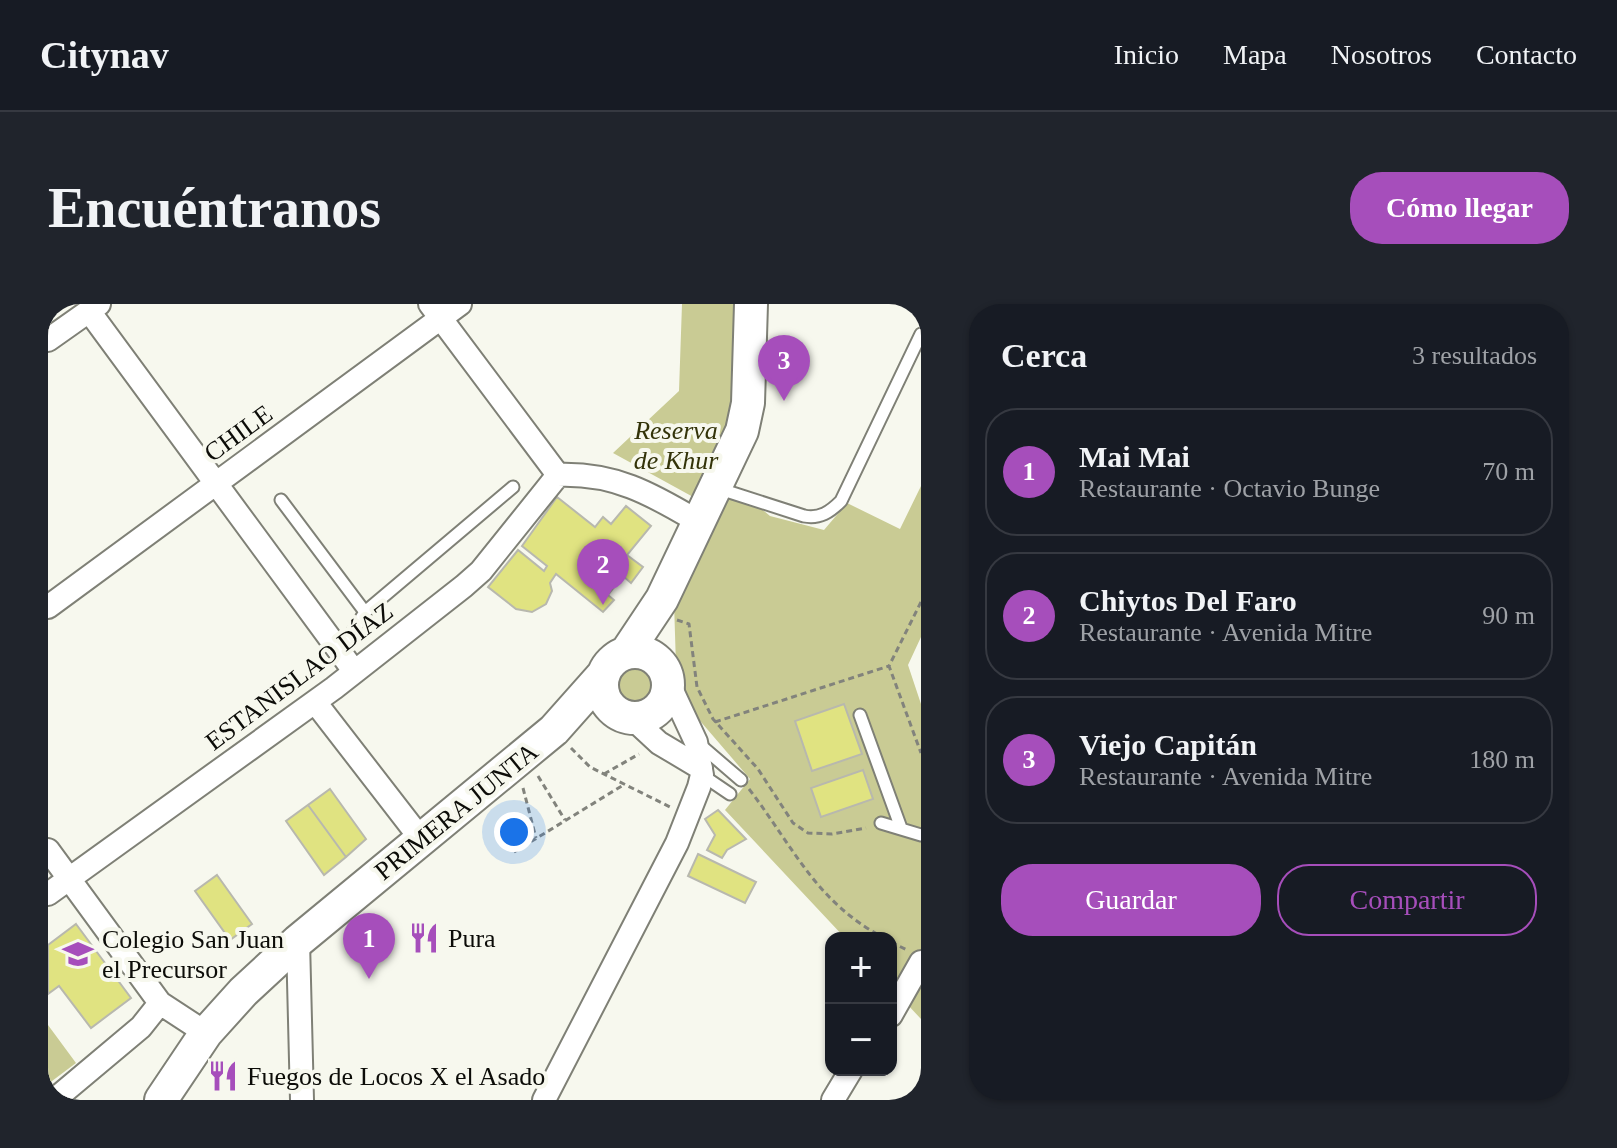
<!DOCTYPE html>
<html lang="es">
<head>
<meta charset="utf-8">
<style>
	:root { --surface:#171b24; --page:#20242c; --text:#f1f3f6; --muted:#9ea1a6; --line:#363941; --accent:#a64ebb }
	body { margin:0; font-family:Georgia,serif; background:var(--page); color:var(--text) }
	.controls { position:absolute; right:24px; bottom:24px; display:grid; overflow:hidden; border-radius:16px; box-shadow:0 2px 6px #0004 }
	.controls button { width:72px; height:72px; display:grid; place-items:center; padding:0; border:0; border-bottom:2px solid var(--line); background:var(--surface); color:var(--text); font:40px sans-serif }
	.you { position:absolute; left:466px; top:528px; width:28px; height:28px; margin:-20px; border:6px solid #fff; border-radius:50%; background:#1a73e8; box-shadow:0 0 0 12px #1a73e833 }
	.badge { display:grid; place-items:center; width:52px; height:52px; border-radius:50%; background:var(--accent); color:#fff; font-size:26px; font-weight:700 }
	.pin { position:absolute; translate:-50% -66px; filter:drop-shadow(0 2px 4px #0008) }
	.pin::after { content:''; position:absolute; top:42px; width:28px; height:24px; background:inherit; clip-path:polygon(0 0,100% 0,50% 100%) }
	.list { margin:0; padding:0; list-style:none }
	h2 { display:flex; justify-content:space-between; align-items:center; height:104px; margin:0; padding:0 32px; font-size:34px }
	h2 small { font-size:26px; font-weight:400; color:var(--muted) }
	.list li { display:grid; grid-template-columns:52px 1fr auto; gap:24px; align-items:center; box-sizing:border-box; height:128px; margin:0 16px 16px; padding:0 16px; border:2px solid var(--line); border-radius:32px }
	.list b { display:block; font-size:30px; white-space:nowrap }
	.list p { margin:0; font-size:26px; white-space:nowrap; color:var(--muted) }
	.list em { font-size:26px; font-style:normal; color:var(--muted) }
	.actions { display:flex; gap:16px; padding:24px 32px }
	.actions a { flex:1; padding:18px 0; border:2px solid var(--accent); border-radius:32px; text-align:center; font-size:28px; color:var(--accent) }
	.actions .main { background:var(--accent); color:#fff }
	.map { position:relative; flex:none; width:873px; height:796px; overflow:hidden; border-radius:32px }
	header { display:flex; align-items:center; gap:48px; box-sizing:border-box; height:112px; padding:0 40px; background:var(--surface); border-bottom:2px solid var(--line) }
	header strong { font-size:38px }
	nav { display:flex; gap:44px; margin-inline-start:auto; font-size:28px }
	.intro { display:flex; align-items:center; justify-content:space-between; box-sizing:border-box; height:192px; padding:0 48px }
	h1 { margin:0; font-size:56px }
	.button { padding:20px 36px; border-radius:32px; background:var(--accent); color:#fff; font-size:28px; font-weight:700 }
	main { display:flex; gap:48px; padding:0 48px }
	aside { flex:1; background:var(--surface); border-radius:32px; box-shadow:0 2px 6px #0004 }
	.map>svg:first-child { display:block }
	.green { fill:#c9cb94 }
	.building { fill:#e0e381; stroke:#b8b8ae; stroke-width:2 }
	.lines { fill:none; stroke-linecap:round; stroke-linejoin:round }
	.lane-casing { stroke:#7f8076; stroke-width:15 }
	.street-casing { stroke:#7f8076; stroke-width:26 }
	.secondary-casing { stroke:#7f8076; stroke-width:36 }
	.path { stroke:#82837c; stroke-width:3; stroke-dasharray:6 4; stroke-linecap:butt }
	.lane { stroke:#fff; stroke-width:11 }
	.street { stroke:#fff; stroke-width:22 }
	.secondary { stroke:#fff; stroke-width:32 }
	.labels { text-anchor:middle; stroke-width:8; stroke-linejoin:round; paint-order:stroke }
	.park-label { font-size:26px; font-style:italic; fill:#333309; stroke:#f7f8ee }
	.street-label { font-size:26px; fill:#0c0c08; stroke:#f7f8ee }
	.poi-label { font-size:26px; fill:#0c0c08; stroke:#f7f8ee; text-anchor:start }
</style>
</head>
<body>
<header>
<strong>Citynav</strong>
<nav><a>Inicio</a><a>Mapa</a><a>Nosotros</a><a>Contacto</a></nav>
</header>
<div class="intro"><h1>Encuéntranos</h1><a class="button">Cómo llegar</a></div>
<main>
<div class="map">
<svg width="873" height="796" viewBox="0 0 873 796">
	<rect width="100%" height="100%" fill="#f7f8ee"/>
	<!-- green -->
	<path class="green" d="M634,0H693L682,113L647,194L565,149L631,87Z
		M873,182V333L860,361L873,400V715L843,683V634H797L677,506L702,475L641,404L628,362L626,298L679,191L708,200L722,212L776,226L799,199L852,225Z
		M564 381a23 23 0 1 1 46 0a23 23 0 1 1-46 0Z
		M0,721L28,759L0,780Z"/>
	<!-- building -->
	<path class="building" d="M509,193L547,223L555,213L563,220L578,202L603,222L579,251L595,263L583,279L575,272L560,291L566,296L555,308L508,270L502,279L504,287L498,300L484,308L468,305L440,283L470,246L496,267L499,262L474,242Z
		M796,400L814,450L764,467L747,417Z
		M815,466L825,495L773,513L763,484Z
		M282,485L318,535L298,553L260,501Z
		M260,501L298,553L276,571L238,517Z
		M670,506L698,535L679,546L674,554L659,546L667,531L657,515Z
		M650,550L708,578L697,599L640,572Z
		M169,571L204,620L182,636L147,587Z
		M28,620L83,694L43,724L11,682L0,690V641Z"/>
	<g class="lines">
		<!-- lane casing -->
		<g class="lane-casing">
			<path id="lane" d="M669,184L756,212C772,215 782,208 793,197L873,30
				M233,196L317,308L292,348
				M317,308L465,183
				M812,411L853,524
				M651,440L693,476
				M654,471L682,490
				M833,519L873,531"/>
		</g>
		<!-- street casing -->
		<g class="street-casing">
			<path id="street" d="M382,0L510,171C566,169 602,189 649,217
				M41,7L306,367
				M0,36L51,0
				M0,303L412,0
				M267,398L373,535
				M584,414L611,439L653,464
				M0,546L112,699L158,729
				M0,590L286,384L416,282L433,267L510,171
				M250,637L254,796
				M843,711L873,658
				M6,796L93,723L112,699
				M496,796L629,539L651,483L654,471L648,438L620,378
				M785,796L803,766"/>
		</g>
		<!-- secondary casing -->
		<g class="secondary-casing">
			<path id="secondary" d="M554 381a33 33 0 1 1 66 0a33 33 0 1 1-66 0Z
				M578,349L614,295L694,127L700,99L703,0
				M113,796L158,729L195,688L250,637L506,426L554,372"/>
		</g>
		<!-- path -->
		<path class="path" d="M873,298L841,362L873,449
			M629,316L641,320L649,383L665,415L710,465L745,519L760,529L784,530L818,524
			M667,418L841,362
			M523,444L542,463L622,503
			M556,470L591,450
			M490,472L517,516
			M475,484L488,534
			M701,485C747,545 767,597 836,634
			M466,548L577,480
			M843,638L859,646"/>
		<!-- lane -->
		<use href="#lane" class="lane"/>
		<!-- street -->
		<use href="#street" class="street"/>
		<!-- secondary -->
		<use href="#secondary" class="secondary"/>
	</g>
	<!-- icons -->
	<defs>
		<g id="restaurant-bare" transform="scale(2.4)"><path d="M-5-6h1v4h1v-4h1v4h1v-4h1v5L-1.5 .5V6h-2V.5L-5-1ZM5-6V6H3V1.5H1.5Q1.5-4 5-6Z" fill="#a64ebb" stroke="#f7f8ee" stroke-width="2.5" paint-order="stroke"/></g>
		<g id="school-bare" transform="scale(2.4)"><path d="M0-5L7-2L0 1L-7-2ZM-4 1L0 2.5L4 1V4Q0 6-4 4Z" fill="#a64ebb" stroke="#f7f8ee" stroke-width="2.5" paint-order="stroke"/></g>
	</defs>
	<g fill-rule="evenodd">
		<use href="#restaurant-bare" x="376" y="634"/>
		<use href="#school-bare" x="30" y="650"/>
		<use href="#restaurant-bare" x="175" y="772"/>
	</g>
	<g class="labels">
		<!-- park labels -->
		<g class="park-label">
			<text x="628" y="135">Reserva<tspan x="628" dy="30">de Khur</tspan></text>
		</g>
		<!-- street labels -->
		<g class="street-label">
			<text transform="translate(190 129) rotate(-36)" y="9">CHILE</text>
			<text transform="translate(251 372) rotate(-37)" y="9">ESTANISLAO DÍAZ</text>
			<text transform="translate(408 507) rotate(-39)" y="9">PRIMERA JUNTA</text>
		</g>
		<!-- poi labels -->
		<g class="poi-label">
			<text x="400" y="643">Pura</text>
			<text x="54" y="644">Colegio San Juan<tspan x="54" dy="30">el Precursor</tspan></text>
			<text x="199" y="781">Fuegos de Locos X el Asado</text>
		</g>
	</g>
</svg>
<div class="controls">
<button>+</button>
<button>−</button>
</div>
<div class="you"></div>
<div class="pin badge" style="left:321px;top:675px">1</div>
<div class="pin badge" style="left:555px;top:301px">2</div>
<div class="pin badge" style="left:736px;top:97px">3</div>
</div>
<aside>
<h2>Cerca<small>3 resultados</small></h2>
<ul class="list">
<li><span class="badge">1</span><div><b>Mai Mai</b><p>Restaurante · Octavio Bunge</p></div><em>70 m</em></li>
<li><span class="badge">2</span><div><b>Chiytos Del Faro</b><p>Restaurante · Avenida Mitre</p></div><em>90 m</em></li>
<li><span class="badge">3</span><div><b>Viejo Capitán</b><p>Restaurante · Avenida Mitre</p></div><em>180 m</em></li>
</ul>
<div class="actions"><a class="main">Guardar</a><a>Compartir</a></div>
</aside>
</main>
</body>
</html>
